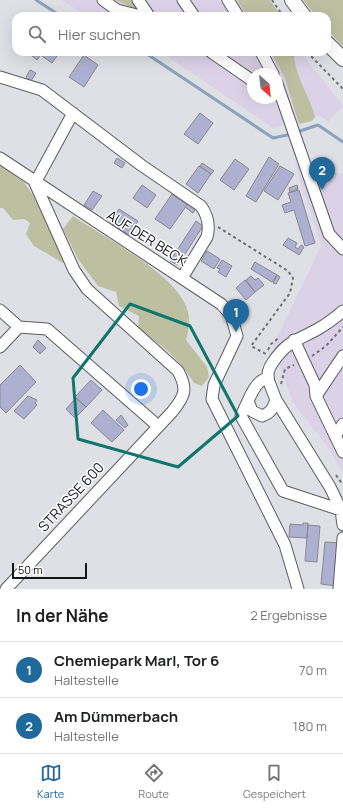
<!DOCTYPE html>
<html lang="de">
<head>
<meta charset="utf-8">
<style>
	:root { --surface:#fff; --page:#f6f6f6; --text:#202124; --muted:#757577; --line:#e0e0e0; --accent:#20699d }
	body { margin:0; font-family:Manrope,sans-serif; background:var(--page); color:var(--text) }
	.compass { position:absolute; left:247px; top:68px; width:36px; height:36px; border-radius:50%; background:var(--surface); box-shadow:0 4px 16px #0002; rotate:153deg }
	.scale { position:absolute; left:12px; bottom:10px; width:75px; box-sizing:border-box; padding-left:4px; border:2px solid #151517; border-top:0; font-size:11px; line-height:14px; white-space:nowrap; color:#151517; -webkit-text-stroke:3px #fff; paint-order:stroke }
	.you { position:absolute; left:141px; top:389px; width:14px; height:14px; margin:-10px; border:3px solid #fff; border-radius:50%; background:#1a73e8; box-shadow:0 0 0 6px #1a73e833 }
	.badge { display:grid; place-items:center; width:26px; height:26px; border-radius:50%; background:var(--accent); color:#fff; font-size:13px; font-weight:700 }
	.pin { position:absolute; translate:-50% -33px; filter:drop-shadow(0 1px 2px #0008) }
	.pin::after { content:''; position:absolute; top:21px; width:14px; height:12px; background:inherit; clip-path:polygon(0 0,100% 0,50% 100%) }
	.list { margin:0; padding:0; list-style:none }
	h2 { display:flex; justify-content:space-between; align-items:center; height:52px; margin:0; padding:0 16px; font-size:17px }
	h2 small { font-size:13px; font-weight:400; color:var(--muted) }
	.list li { display:grid; grid-template-columns:26px 1fr auto; gap:12px; align-items:center; box-sizing:border-box; height:56px; padding:0 16px; border-top:1px solid var(--line) }
	.list b { display:block; font-size:15px; white-space:nowrap }
	.list p { margin:0; font-size:13px; white-space:nowrap; color:var(--muted) }
	.list em { font-size:13px; font-style:normal; color:var(--muted) }
	.icon { flex:none; width:22px; height:22px; fill:none; stroke:currentColor; stroke-width:2; stroke-linecap:round; stroke-linejoin:round }
	.map { position:relative; flex:none; width:343px; height:589px; overflow:hidden }
	.search { position:absolute; background:var(--surface); box-shadow:0 4px 16px #0002; left:12px; right:12px; top:12px; height:44px; display:flex; align-items:center; gap:10px; box-sizing:border-box; padding:0 14px; border-radius:12px; color:var(--muted); font-size:15px }
	.sheet { height:164px; background:var(--surface) }
	nav { display:flex; justify-content:space-around; align-items:center; box-sizing:border-box; height:56px; border-top:1px solid var(--line); background:var(--surface); font-size:11px; color:var(--muted) }
	nav a { display:grid; justify-items:center; gap:2px }
	nav .on { color:var(--accent) }
	.map>svg:first-child { display:block }
	.commercial { fill:#dbd2e7; fill-rule:evenodd }
	.green { fill:#bcbfa0 }
	.lines { fill:none; stroke-linecap:round; stroke-linejoin:round }
	.stream { stroke:#8ba2be; stroke-width:3 }
	.building { fill:#aeb0d2; stroke:#88898e }
	.minor-casing { stroke:#5b5c60; stroke-width:13 }
	.major-casing { stroke:#5b5c60; stroke-width:16 }
	.path { stroke:#707074; stroke-width:2; stroke-dasharray:3 3; stroke-linecap:butt }
	.minor { stroke:#fff; stroke-width:11 }
	.major { stroke:#fff; stroke-width:14 }
	.marked { fill:none; stroke:#0f766e; stroke-width:3; stroke-linejoin:round }
	.labels { text-anchor:middle; stroke-width:3; stroke-linejoin:round; paint-order:stroke }
	.street-label { font-size:14px; fill:#151517; stroke:#fff }
</style>
</head>
<body>
<div class="map">
<svg width="343" height="589" viewBox="0 0 343 589">
	<rect width="100%" height="100%" fill="#dfe0e6"/>
	<!-- commercial -->
	<path class="commercial" d="M61,0H261L272,16H87Z
		M161,52H301L343,106L328,122L320,116L273,128ZM253,74H277V98H253Z
		M295,164L343,174V473L327,446L293,403L273,346L321,246Z"/>
	<!-- green -->
	<path class="green" d="M115,0H133L140,9L138,10Z
		M237,0H270L281,16H247Z
		M303,0H343V47L327,29V16H316Z
		M271,52H300L294,57C296,78 310,97 315,117L312,121L299,124L285,78Z
		M0,165L24,182L35,198L64,255L63,263L34,246L26,234L30,223L24,219L13,220L3,208H0Z
		M73,216C102,236 169,271 184,302C191,314 190,327 186,340L207,367L209,377L202,386L194,383L183,367L169,352L138,328L139,316L119,306L116,292L98,286L78,259L63,229Z"/>
	<g class="lines">
		<!-- stream -->
		<path class="stream" d="M36,0L61,16
			M126,52L147,54L273,138L292,134
			M297,132L318,125L343,142"/>
	</g>
	<!-- building -->
	<path class="building" d="M27,52H43L37,60Z
		M45,52H60L52,63L42,56Z
		M84,55L98,65L84,87L69,77Z
		M30,70L36,73L31,81L26,77Z
		M200,113L213,123L198,144L184,134Z
		M269,157L279,164L256,202L246,196Z
		M117,158L125,163L122,168L114,163Z
		M235,159L249,169L234,190L220,180Z
		M202,163L214,171L211,174L200,166Z
		M199,166L211,174L198,193L186,184Z
		M280,166L294,174L278,200L264,191Z
		M142,185L156,195L147,208L133,198Z
		M297,185L298,189L290,192L289,188Z
		M299,190L315,243L305,246L294,210L285,213L282,205L291,202L288,193Z
		M93,191L102,196L92,210L84,205Z
		M172,194L187,205L170,229L155,219Z
		M188,204L195,210L193,213L185,207Z
		M119,209L138,221L129,235L110,223Z
		M196,221L203,226L178,265L170,261Z
		M288,238L297,243L295,247L298,249L301,245L304,247L299,255L283,245Z
		M207,251L220,259L214,269L201,261Z
		M222,260L232,266L226,277L218,272L220,269L217,268Z
		M255,262L277,275L272,282L251,269Z
		M277,275L280,277L276,284L273,283Z
		M251,276L255,280L258,278L264,285L255,292L246,280Z
		M245,280L255,292L246,300L236,288Z
		M38,340L46,348L40,354L33,347Z
		M20,365L36,382L6,413L0,407V385Z
		M91,380L102,390L86,407L75,397Z
		M28,396L37,400L35,403L37,405L24,419L14,411Z
		M76,398L86,407L75,418L66,409Z
		M103,410L124,430L112,442L91,423Z
		M121,415L128,425L125,428L116,420Z
		M303,523H308L307,538L289,537L290,524L303,525Z
		M308,525L320,526L317,562L305,561Z
		M325,542L343,543V587L321,584Z"/>
	<g class="lines">
		<!-- minor casing -->
		<g class="minor-casing">
			<path id="minor" d="M103,0L117,10L141,16
				M138,0L149,16
				M183,0L194,16
				M228,0L238,16
				M211,52L253,81
				M261,52L273,74
				M0,77L42,90L141,165L201,206C208,216 210,226 207,237L182,278
				M277,84L329,234L343,249
				M0,158L221,304L231,315L237,336L214,385L212,399L285,545L298,589
				M35,183L73,113
				M0,310L19,327L47,329L158,426
				M294,340L315,385L316,396L343,356
				M0,347L19,327
				M265,379L269,382L276,400C273,408 271,413 262,416L252,411L248,401C251,394 257,381 265,379Z
				M269,382C267,374 268,369 273,362C288,340 297,341 318,329C327,324 335,318 343,311
				M316,396L343,452
				M276,400L330,487L341,510L343,525
				M248,401L241,416L283,491L341,510
				M335,436L343,424
				M6,589L172,412C185,396 188,389 178,371L87,289L74,270L35,183
				M339,589L343,538"/>
		</g>
		<!-- major casing -->
		<g class="major-casing">
			<path id="major" d="M292,0L304,16
				M327,43L343,59"/>
		</g>
		<!-- path -->
		<path class="path" d="M272,0L283,16
			M307,52L343,89
			M218,227L288,271L293,278L290,293L251,346L266,354
			M268,350L271,344L280,337
			M312,356L326,346L343,327
			M281,384L285,369L294,365
			M336,475L343,485"/>
		<!-- minor -->
		<use href="#minor" class="minor"/>
		<!-- major -->
		<use href="#major" class="major"/>
	</g>
	<!-- marked area -->
	<path class="marked" d="M130,304L190,326L238,416L178,467L78,439L73,378Z"/>
	<g class="labels">
		<!-- street labels -->
		<g class="street-label">
			<text transform="translate(147 238) rotate(32)" y="5">AUF DER BECK</text>
			<text transform="translate(71 497) rotate(-47)" y="5">STRASSE 600</text>
		</g>
	</g>
</svg>
<svg class="compass" viewBox="-18 -18 36 36"><path d="M0-13l5 13h-10z" fill="#e53935"/><path d="M0 13l5-13h-10z" fill="#757577"/></svg>
<div class="scale">50 m</div>
<div class="you"></div>
<div class="pin badge" style="left:236px;top:332px">1</div>
<div class="pin badge" style="left:322px;top:190px">2</div>
<div class="search"><svg class="icon" aria-label="search" viewBox="0 0 24 24"><circle cx="10" cy="10" r="6"/><path d="M15 15l6 6"/></svg>Hier suchen</div>
</div>
<section class="sheet">
<h2>In der Nähe<small>2 Ergebnisse</small></h2>
<ul class="list">
<li><span class="badge">1</span><div><b>Chemiepark Marl, Tor 6</b><p>Haltestelle</p></div><em>70 m</em></li>
<li><span class="badge">2</span><div><b>Am Dümmerbach</b><p>Haltestelle</p></div><em>180 m</em></li>
</ul>
</section>
<nav>
<a class="on"><svg class="icon" aria-label="map" viewBox="0 0 24 24"><path d="M3 6l6-2 6 2 6-2v14l-6 2-6-2-6 2zM9 4v14M15 6v14"/></svg>Karte</a>
<a><svg class="icon" aria-label="directions" viewBox="0 0 24 24"><path d="M12 3l9 9-9 9-9-9zM9 14v-3h6M13 9l2 2-2 2"/></svg>Route</a>
<a><svg class="icon" aria-label="saved" viewBox="0 0 24 24"><path d="M7 4h10v16l-5-4-5 4z"/></svg>Gespeichert</a>
</nav>
</body>
</html>
